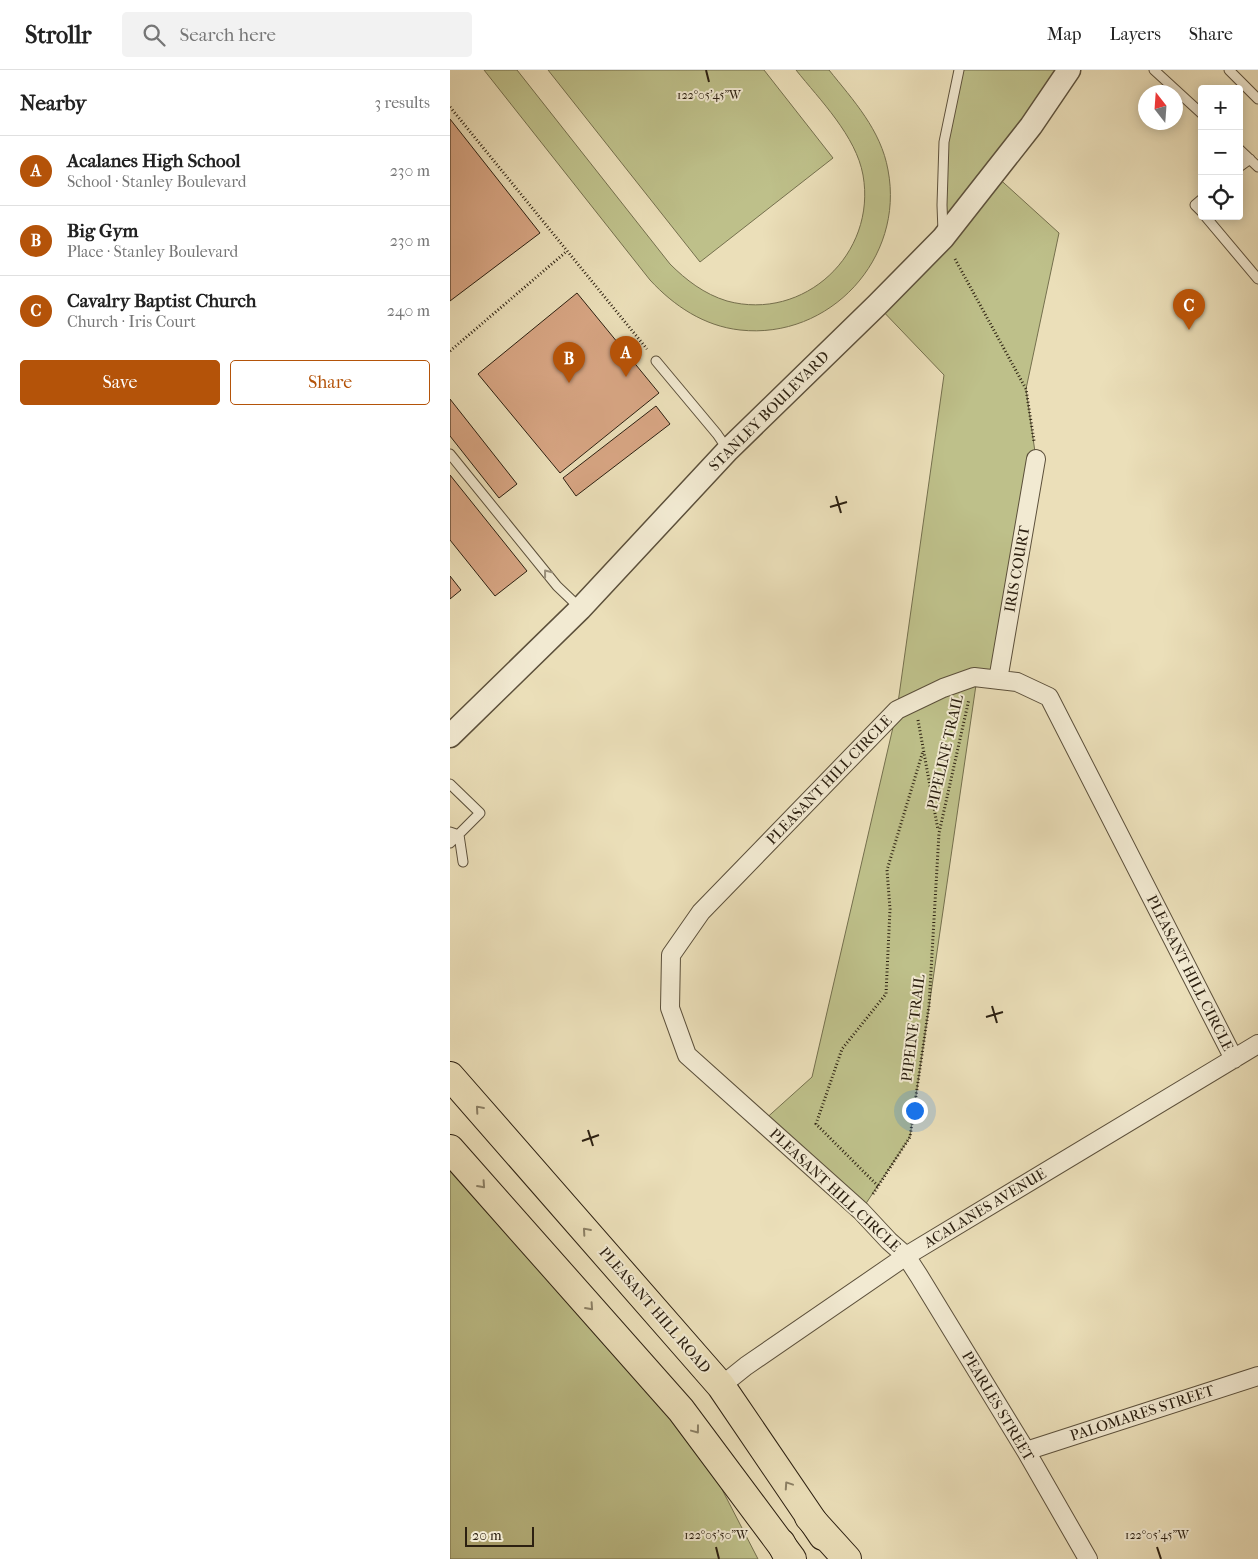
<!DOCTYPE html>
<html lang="en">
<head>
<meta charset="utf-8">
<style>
	:root { --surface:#fff; --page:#f2f2f2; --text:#222; --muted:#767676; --line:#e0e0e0; --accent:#b45309 }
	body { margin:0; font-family:"IM FELL French Canon",serif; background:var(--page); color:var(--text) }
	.controls { position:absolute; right:15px; top:15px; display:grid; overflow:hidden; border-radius:5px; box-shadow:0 2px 12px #0003 }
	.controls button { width:45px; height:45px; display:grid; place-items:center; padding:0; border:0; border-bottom:1px solid var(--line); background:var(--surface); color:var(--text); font:25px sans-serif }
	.compass { position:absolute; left:688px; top:15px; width:45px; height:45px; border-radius:50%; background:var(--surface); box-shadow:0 2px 12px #0003; rotate:343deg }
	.scale { position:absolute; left:15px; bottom:12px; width:69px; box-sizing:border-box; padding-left:5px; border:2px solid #2c2011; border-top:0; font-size:14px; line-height:18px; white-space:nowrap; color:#2c2011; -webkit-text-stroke:4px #f2ead2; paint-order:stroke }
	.you { position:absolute; left:464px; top:1040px; width:18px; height:18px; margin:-12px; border:4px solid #fff; border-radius:50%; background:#1a73e8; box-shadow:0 0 0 8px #1a73e833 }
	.badge { display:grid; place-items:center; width:32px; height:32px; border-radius:50%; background:var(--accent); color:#fff; font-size:16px; font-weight:700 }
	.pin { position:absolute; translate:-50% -41px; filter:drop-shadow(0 1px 2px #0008) }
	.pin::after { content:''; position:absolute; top:26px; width:18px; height:15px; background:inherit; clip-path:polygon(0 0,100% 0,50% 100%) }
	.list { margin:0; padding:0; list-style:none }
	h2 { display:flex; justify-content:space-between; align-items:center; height:65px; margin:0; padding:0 20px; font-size:21px }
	h2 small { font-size:16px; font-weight:400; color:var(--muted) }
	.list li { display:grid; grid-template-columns:32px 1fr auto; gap:15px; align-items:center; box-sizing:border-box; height:70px; padding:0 20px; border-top:1px solid var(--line) }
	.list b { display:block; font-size:19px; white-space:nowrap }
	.list p { margin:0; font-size:16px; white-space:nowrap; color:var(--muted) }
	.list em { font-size:16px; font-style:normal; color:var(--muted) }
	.actions { display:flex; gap:10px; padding:15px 20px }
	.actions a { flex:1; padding:11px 0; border:1px solid var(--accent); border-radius:5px; text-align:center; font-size:18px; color:var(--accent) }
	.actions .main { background:var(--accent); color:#fff }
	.icon { flex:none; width:28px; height:28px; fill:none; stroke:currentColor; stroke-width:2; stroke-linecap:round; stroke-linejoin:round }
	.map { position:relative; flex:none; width:808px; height:1489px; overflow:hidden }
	header { display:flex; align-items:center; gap:30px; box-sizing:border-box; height:70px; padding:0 25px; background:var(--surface); border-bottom:1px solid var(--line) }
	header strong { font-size:24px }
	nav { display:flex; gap:28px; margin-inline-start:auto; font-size:18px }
	.search { width:350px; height:45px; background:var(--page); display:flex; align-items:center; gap:12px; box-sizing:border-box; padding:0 18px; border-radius:5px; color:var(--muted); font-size:19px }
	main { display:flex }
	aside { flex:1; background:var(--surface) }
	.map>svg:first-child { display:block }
	.green { fill:#bec08a; stroke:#75704e }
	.building { fill:#d7a583; stroke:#2c2011 }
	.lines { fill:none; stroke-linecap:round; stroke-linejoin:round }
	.service-casing { stroke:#5c503b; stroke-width:11 }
	.minor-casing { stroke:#5c503b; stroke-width:20 }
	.tertiary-casing { stroke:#5c503b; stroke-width:25 }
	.primary-casing { stroke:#2c2011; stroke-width:30 }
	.motorway-casing { stroke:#2c2011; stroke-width:30 }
	.path { stroke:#2c2011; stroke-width:3; stroke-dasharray:1 2.5; stroke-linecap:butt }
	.service { stroke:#f2ead2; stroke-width:9 }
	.minor { stroke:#f2ead2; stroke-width:18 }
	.tertiary { stroke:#f2ead2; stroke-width:22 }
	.primary { stroke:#ebdfb9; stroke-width:28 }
	.motorway { stroke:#ebdfb9; stroke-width:28 }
	.oneway { stroke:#998f7b }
	.oneway2 { stroke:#8c8065 }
	.ticks { fill:none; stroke:#2c2011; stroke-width:2 }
	.labels { text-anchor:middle; stroke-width:4; stroke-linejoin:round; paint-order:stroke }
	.street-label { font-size:15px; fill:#2c2011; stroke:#f2ead2 }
	.ticks-label { font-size:12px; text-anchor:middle; fill:#2c2011; stroke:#f2ead2; stroke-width:4; stroke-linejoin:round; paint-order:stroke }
</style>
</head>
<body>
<header>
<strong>Strollr</strong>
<div class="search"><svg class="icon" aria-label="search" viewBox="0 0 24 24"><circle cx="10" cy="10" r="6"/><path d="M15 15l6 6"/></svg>Search here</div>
<nav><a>Map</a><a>Layers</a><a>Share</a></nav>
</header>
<main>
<aside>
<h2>Nearby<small>3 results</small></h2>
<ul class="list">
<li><span class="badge">A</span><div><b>Acalanes High School</b><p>School · Stanley Boulevard</p></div><em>230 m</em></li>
<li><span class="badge">B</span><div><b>Big Gym</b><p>Place · Stanley Boulevard</p></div><em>230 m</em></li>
<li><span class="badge">C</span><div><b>Cavalry Baptist Church</b><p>Church · Iris Court</p></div><em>240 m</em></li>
</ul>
<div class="actions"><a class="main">Save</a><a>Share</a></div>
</aside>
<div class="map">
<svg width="808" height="1489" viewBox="0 0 808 1489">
	<rect width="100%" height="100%" fill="#ebdfb9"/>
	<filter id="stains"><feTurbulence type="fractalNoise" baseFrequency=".004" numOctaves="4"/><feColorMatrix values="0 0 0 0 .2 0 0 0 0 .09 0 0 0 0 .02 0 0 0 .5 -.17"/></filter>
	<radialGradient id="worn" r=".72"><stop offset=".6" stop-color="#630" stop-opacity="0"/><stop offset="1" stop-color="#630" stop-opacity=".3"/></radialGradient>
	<!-- green -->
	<path class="green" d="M34,0H67L220,194C236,210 254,224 277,231C354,252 427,184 413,105C406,66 370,30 346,0H379C403,30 431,60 438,100C455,188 380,270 290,260C254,256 224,236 200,210Z
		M98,0H314L383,88L250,192Z
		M509,0H619L544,104L609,163L576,319L586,389L548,610L527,608L460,1067L411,1141L312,1052L362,1007L447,640L494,305L427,235L493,168L494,72Z
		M0,1079L231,1340L308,1489H0Z"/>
	<!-- building -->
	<path class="building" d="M0,49L90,163L0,231Z
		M127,223L209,323L110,403L28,304Z
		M0,329L67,414L49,428L0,366Z
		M206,336L220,354L126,426L113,408Z
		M0,405L77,501L45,526L0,470Z
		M0,506L11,520L0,529Z"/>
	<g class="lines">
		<!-- service casing -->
		<g class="service-casing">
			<path id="service" d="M704,0L752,44
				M779,0L808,29
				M789,79L808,97
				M789,97L800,89
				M752,129L745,135L752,142
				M755,146L808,209
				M493,162L492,135L494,72L509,0
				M206,291L267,364L278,380
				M0,384L107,516L130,538
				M0,714L30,743L0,773
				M0,762L9,765L13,792"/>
		</g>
		<!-- minor casing -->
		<g class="minor-casing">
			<path id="minor" d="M548,610L586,389
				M271,1316L296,1296L456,1186L808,974
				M576,1381L808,1306
				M638,1489L576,1381L469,1206L456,1186L439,1171L411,1141L237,985L220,938L221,885L251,842L447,640L493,618L524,607L567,612L599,627L784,989"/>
		</g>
		<!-- tertiary casing -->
		<g class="tertiary-casing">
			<path id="tertiary" d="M0,666L130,539L278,380L427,235L493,168L581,56L619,0"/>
		</g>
		<!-- primary casing -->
		<g class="primary-casing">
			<path id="primary" d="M0,1006L271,1316L373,1466
				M0,1079L231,1340L342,1489"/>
		</g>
		<!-- motorway casing -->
		<g class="motorway-casing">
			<path id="motorway" d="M359,1447L397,1489
				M331,1473L339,1489"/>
		</g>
		<!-- path -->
		<path class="path" d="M0,37L197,279
			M505,189L576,319L584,371
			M0,281L117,181
			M468,650L488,760
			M428,1116L366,1054L392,979L436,924L440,839L437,800L473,681
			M423,1124L460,1067L479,936L489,763L519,629"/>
		<!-- service -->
		<use href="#service" class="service"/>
		<!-- minor -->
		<use href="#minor" class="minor"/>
		<!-- tertiary -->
		<use href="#tertiary" class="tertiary"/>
		<!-- primary -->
		<use href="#primary" class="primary"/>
		<!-- motorway -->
		<use href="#motorway" class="motorway"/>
	</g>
	<!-- one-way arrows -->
	<defs><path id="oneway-chevron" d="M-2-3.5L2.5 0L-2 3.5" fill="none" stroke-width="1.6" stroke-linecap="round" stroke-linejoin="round" transform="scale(1.25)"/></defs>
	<use class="oneway" href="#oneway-chevron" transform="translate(97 503) rotate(-128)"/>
	<g class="oneway2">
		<use href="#oneway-chevron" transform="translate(29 1039) rotate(-131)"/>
		<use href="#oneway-chevron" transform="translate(32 1115) rotate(48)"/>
		<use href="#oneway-chevron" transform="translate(136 1161) rotate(-131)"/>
		<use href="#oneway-chevron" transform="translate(140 1237) rotate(48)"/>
		<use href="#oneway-chevron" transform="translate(246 1360) rotate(53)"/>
		<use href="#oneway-chevron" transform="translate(338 1415) rotate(-124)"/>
	</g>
	<!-- ticks -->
	<path class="ticks" d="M256,0L259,12M386,426L391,443M380,437L397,432M542,936L547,953M536,947L553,942M138,1060L143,1076M132,1071L149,1065M266,1477L269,1489M707,1477L711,1489"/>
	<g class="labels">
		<!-- street labels -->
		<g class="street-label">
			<text transform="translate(319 341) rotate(-45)" y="5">STANLEY BOULEVARD</text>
			<text transform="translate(567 499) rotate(-80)" y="5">IRIS COURT</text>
			<text transform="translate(495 682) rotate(-77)" y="5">PIPELINE TRAIL</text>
			<text transform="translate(379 710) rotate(-46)" y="5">PLEASANT HILL CIRCLE</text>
			<text transform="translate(740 903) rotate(63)" y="5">PLEASANT HILL CIRCLE</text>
			<text transform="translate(463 958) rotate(-83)" y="5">PIPEINE TRAIL</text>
			<text transform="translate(385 1120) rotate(43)" y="5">PLEASANT HILL CIRCLE</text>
			<text transform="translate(535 1138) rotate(-31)" y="5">ACALANES AVENUE</text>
			<text transform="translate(205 1240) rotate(49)" y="5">PLEASANT HILL ROAD</text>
			<text transform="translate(548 1336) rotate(59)" y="5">PEARLES STREET</text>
			<text transform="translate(692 1343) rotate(-18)" y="5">PALOMARES STREET</text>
		</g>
	</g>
	<g class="ticks-label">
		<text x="259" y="29">122°05'45"W</text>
		<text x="266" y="1469">122°05'50"W</text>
		<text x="707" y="1469">122°05'45"W</text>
	</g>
	<rect width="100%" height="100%" filter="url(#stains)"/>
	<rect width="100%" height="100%" fill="url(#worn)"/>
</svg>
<div class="controls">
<button>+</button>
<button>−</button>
<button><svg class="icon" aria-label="locate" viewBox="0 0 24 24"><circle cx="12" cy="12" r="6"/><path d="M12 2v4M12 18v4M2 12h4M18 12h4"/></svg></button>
</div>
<svg class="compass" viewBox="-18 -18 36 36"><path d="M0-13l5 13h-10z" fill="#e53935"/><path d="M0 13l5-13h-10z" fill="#767676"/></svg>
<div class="scale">20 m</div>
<div class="you"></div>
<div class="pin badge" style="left:176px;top:307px">A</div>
<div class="pin badge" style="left:119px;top:313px">B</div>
<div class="pin badge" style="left:739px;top:260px">C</div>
</div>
</main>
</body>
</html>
